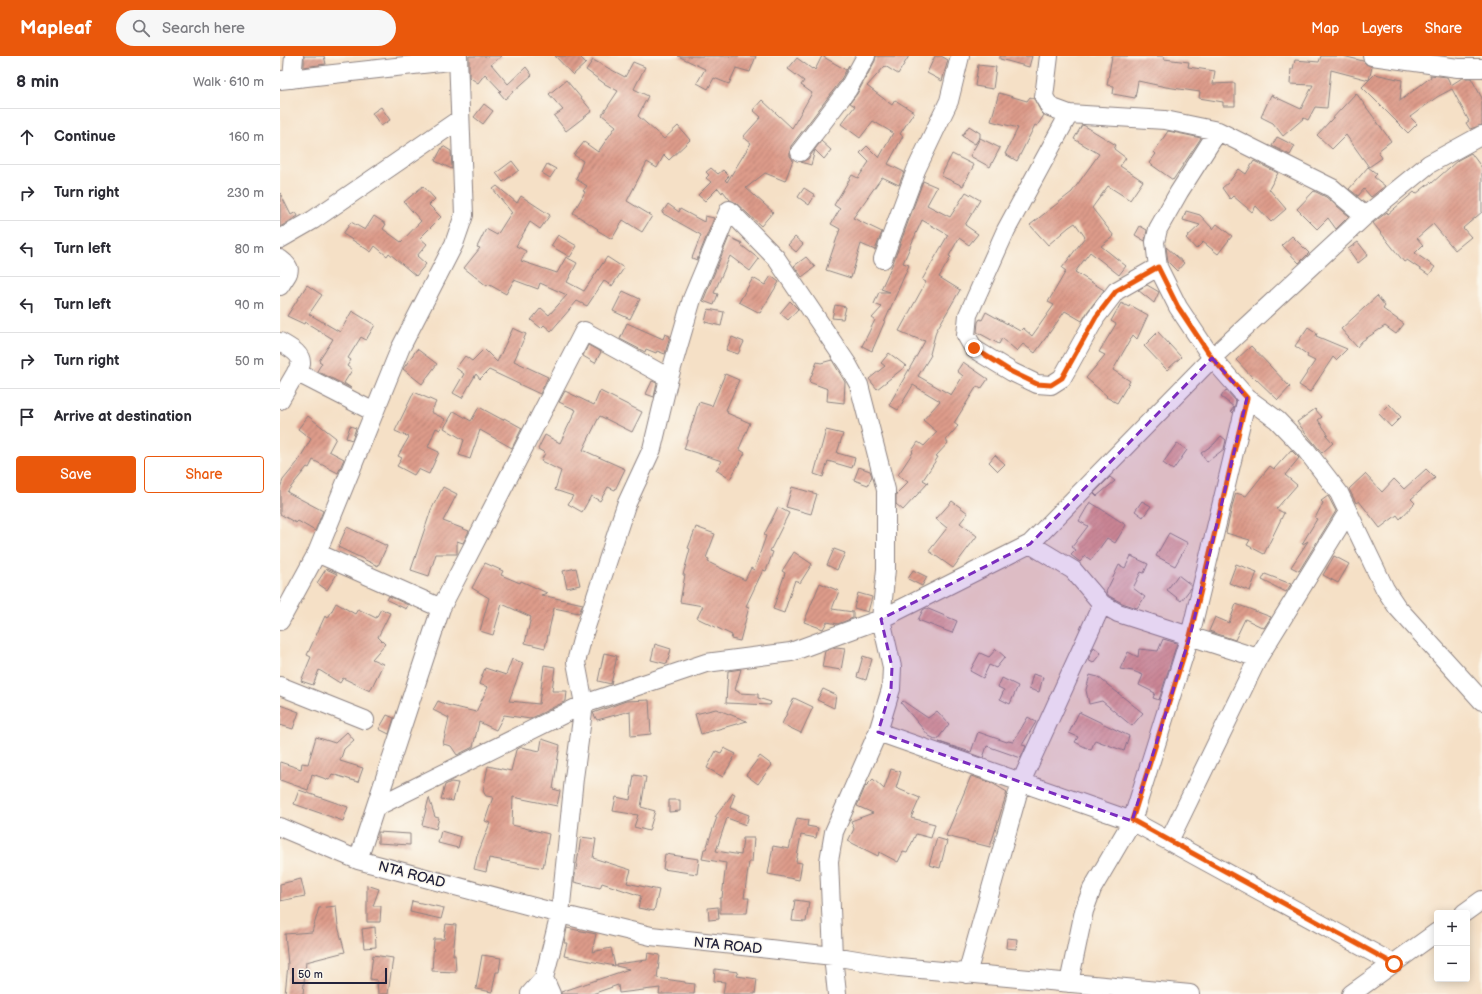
<!DOCTYPE html>
<html lang="en">
<head>
<meta charset="utf-8">
<style>
	:root { --surface:#fff; --page:#f7f7f7; --text:#2b2b33; --muted:#7c7c81; --line:#e1e1e2; --accent:#ea580c }
	body { margin:0; font-family:"Balsamiq Sans",sans-serif; background:var(--page); color:var(--text) }
	.controls { position:absolute; right:12px; bottom:12px; display:grid; overflow:hidden; border-radius:4px; box-shadow:0 2px 10px #0003 }
	.controls button { width:36px; height:36px; display:grid; place-items:center; padding:0; border:0; border-bottom:1px solid var(--line); background:var(--surface); color:var(--text); font:20px sans-serif }
	.scale { position:absolute; left:12px; bottom:10px; width:95px; box-sizing:border-box; padding-left:4px; border:2px solid #22223b; border-top:0; font-size:11px; line-height:14px; white-space:nowrap; color:#22223b; -webkit-text-stroke:3px #fbf7ec; paint-order:stroke }
	.stop { position:absolute; width:12px; height:12px; margin:-9px; border:3px solid #ea580c; border-radius:50%; background:#fff }
	.stop.end { background:#ea580c; border-color:#fff; box-shadow:0 1px 4px #0008 }
	.list { margin:0; padding:0; list-style:none }
	h2 { display:flex; justify-content:space-between; align-items:center; height:52px; margin:0; padding:0 16px; font-size:17px }
	h2 small { font-size:13px; font-weight:400; color:var(--muted) }
	.list li { display:grid; grid-template-columns:26px 1fr auto; gap:12px; align-items:center; box-sizing:border-box; height:56px; padding:0 16px; border-top:1px solid var(--line) }
	.list b { display:block; font-size:15px; white-space:nowrap }
	.list em { font-size:13px; font-style:normal; color:var(--muted) }
	.actions { display:flex; gap:8px; padding:12px 16px }
	.actions a { flex:1; padding:9px 0; border:1px solid var(--accent); border-radius:4px; text-align:center; font-size:14px; color:var(--accent) }
	.actions .main { background:var(--accent); color:#fff }
	.icon { flex:none; width:22px; height:22px; fill:none; stroke:currentColor; stroke-width:2; stroke-linecap:round; stroke-linejoin:round }
	.map { position:relative; flex:none; width:1202px; height:938px; overflow:hidden }
	header { display:flex; align-items:center; gap:24px; box-sizing:border-box; height:56px; padding:0 20px; background:var(--accent); color:#fff }
	header strong { font-size:19px }
	nav { display:flex; gap:22px; margin-inline-start:auto; font-size:14px }
	.search { width:280px; height:36px; background:var(--page); display:flex; align-items:center; gap:10px; box-sizing:border-box; padding:0 14px; border-radius:22px; color:var(--muted); font-size:15px }
	main { display:flex }
	aside { flex:1; background:var(--surface) }
	.map>svg:first-child { display:block }
	.building { fill:url(#building-hatch) }
	.lines { fill:none; stroke-linecap:round; stroke-linejoin:round }
	.minor-casing { stroke:#8c8180; stroke-width:20 }
	.minor { stroke:#fff; stroke-width:18 }
	.route { stroke:#ea580c; stroke-width:5 }
	.marked { fill:#7b2cbf; fill-opacity:0.2; stroke:#7b2cbf; stroke-width:3; stroke-dasharray:8 5; stroke-linejoin:round }
	.labels { text-anchor:middle; stroke-width:3; stroke-linejoin:round; paint-order:stroke }
	.street-label { font-size:14px; fill:#22223b; stroke:#fbf7ec }
</style>
</head>
<body>
<header>
<strong>Mapleaf</strong>
<div class="search"><svg class="icon" aria-label="search" viewBox="0 0 24 24"><circle cx="10" cy="10" r="6"/><path d="M15 15l6 6"/></svg>Search here</div>
<nav><a>Map</a><a>Layers</a><a>Share</a></nav>
</header>
<main>
<aside>
<h2>8 min<small>Walk · 610 m</small></h2>
<ul class="list">
<li><svg class="icon" aria-label="ahead" viewBox="0 0 24 24"><path d="M12 20V5M6 11l6-6 6 6"/></svg><div><b>Continue</b></div><em>160 m</em></li>
<li><svg class="icon" aria-label="right" viewBox="0 0 24 24"><path d="M7 20v-9h11M14 6l5 5-5 5"/></svg><div><b>Turn right</b></div><em>230 m</em></li>
<li><svg class="icon" aria-label="left" viewBox="0 0 24 24"><path d="M17 20v-9H6M10 6l-5 5 5 5"/></svg><div><b>Turn left</b></div><em>80 m</em></li>
<li><svg class="icon" aria-label="left" viewBox="0 0 24 24"><path d="M17 20v-9H6M10 6l-5 5 5 5"/></svg><div><b>Turn left</b></div><em>90 m</em></li>
<li><svg class="icon" aria-label="right" viewBox="0 0 24 24"><path d="M7 20v-9h11M14 6l5 5-5 5"/></svg><div><b>Turn right</b></div><em>50 m</em></li>
<li><svg class="icon" aria-label="arrive" viewBox="0 0 24 24"><path d="M6 21V4h12l-3 4 3 4H6"/></svg><div><b>Arrive at destination</b></div></li>
</ul>
<div class="actions"><a class="main">Save</a><a>Share</a></div>
</aside>
<div class="map">
<svg width="1202" height="938" viewBox="0 0 1202 938">
	<defs>
		<pattern id="building-hatch" width="6" height="6" patternUnits="userSpaceOnUse"><rect width="6" height="6" fill="#dd9b8a"/><path d="M-1 1l2-2M0 6l6-6M5 7l2-2" fill="none" stroke="#b37e72"/></pattern>
	</defs>
	<rect width="100%" height="100%" fill="#fbf7ec"/>
	<filter id="ink" filterUnits="userSpaceOnUse"><feTurbulence type="fractalNoise" baseFrequency=".025" numOctaves="2"/><feDisplacementMap in="SourceGraphic" scale="8" xChannelSelector="R" yChannelSelector="G"/><feConvolveMatrix kernelMatrix="1 2 1 2 8 2 1 2 1" color-interpolation-filters="sRGB"/></filter>
	<filter id="wash" filterUnits="userSpaceOnUse"><feTurbulence type="fractalNoise" baseFrequency=".012" numOctaves="4" result="noise"/><feDisplacementMap in="SourceGraphic" scale="16" xChannelSelector="R" yChannelSelector="G"/><feGaussianBlur stdDeviation="0.9" result="paint"/><feColorMatrix in="noise" values="0 0 0 0 0 0 0 0 0 0 0 0 0 0 0 0 0 1.4 0 .05"/><feComposite in="paint" operator="in"/></filter>
	<g filter="url(#wash)">
		<rect width="100%" height="100%" fill="#f5e0c6"/>
		<g id="blocks">
			<!-- building -->
			<path class="building" d="M24,0H44L46,8L24,11Z
				M189,0H222L211,8L228,28L246,11L252,19L225,43L219,36L221,35L205,18L198,27L189,21Z
				M275,0H299L306,7L293,19Z
				M398,0H476L470,16L456,12L449,28L434,22L428,33L417,27L425,13Z
				M542,0L566,14L569,9L559,27L511,90L510,95V100L513,104L505,125L485,117L466,132L493,156L481,170L456,147L450,144L443,135L442,137L438,132L425,145L418,139L431,126L426,122L429,119L426,116L431,112L438,118L443,114L449,120L445,124L447,126L471,87L463,81L481,61L473,54L482,44L512,72L532,37L521,29L524,25L508,13L517,2L532,13L533,12L535,14Z
				M596,0H629L618,18L605,10L587,30L612,49L615,44L634,56L620,78L623,80L608,108L624,116L619,129L602,121L573,162L602,176L595,194L581,188L571,222L546,214L560,173L551,168L560,153L554,149L572,119L578,122L589,106L580,97L587,90L599,102L613,77L593,65L580,82L561,68L575,50L570,47L577,38L595,5Z
				M655,0H661L668,4L662,25L647,17Z
				M720,0H752L749,11L720,3Z
				M832,0H884V3L909,6L908,11L935,15L933,28L955,27V50H943V46L919,42L920,36L886,31L858,25L855,42L833,38L834,30L827,29Z
				M1041,0H1063L1083,5L1086,8L1092,11L1089,24L1051,14L1047,52L1035,51L1028,64L1024,62L1003,80L993,67L981,61L991,39L1021,53L1033,29L1010,28L1011,13H1013L1015,4L1039,6Z
				M313,4L345,21L353,6L365,11L354,33L368,40L358,60L384,83L398,70L410,84L389,104L384,99L377,112L367,106L347,145L372,160L362,176L343,164L332,183L317,174L318,173L293,157L305,136L303,135L307,130L296,123L303,105L294,99L304,86L318,96L336,70L322,59L338,35L325,28L306,14Z
				M698,9L716,11L713,33L695,30Z
				M1095,18L1122,24L1120,45L1151,21L1150,19L1167,21L1171,29L1182,22H1191L1202,42V69L1190,73L1186,67L1189,65L1172,33L1157,41L1130,61L1137,68L1128,77L1082,31Z
				M286,24L312,55L286,75L274,60L283,54L269,38Z
				M719,37L747,45L750,41L754,43L761,56L764,59L757,70L755,69L737,105L725,98L738,72L711,65Z
				M1076,37L1111,85L1098,95L1102,102L1089,111L1066,79L1052,93L1037,79Z
				M204,48L213,55L203,68L194,61Z
				M101,51L110,64L101,70L92,57Z
				M802,69L805,70L836,89L834,93L846,102L840,110L863,125L850,144L828,130L812,152L834,180L821,190L846,210L839,219L810,196L795,216L824,234L808,255L802,265L785,255L755,297L743,288L737,295L722,282L719,288L697,276L698,266L700,263L702,264L706,256L740,275L743,272L752,280L774,249L768,246L786,215L782,212L805,181L795,167L789,171L768,189L750,169L792,136L819,98L794,83Z
				M689,70L700,77V81L695,88L682,80Z
				M888,75L921,82L893,124L869,107L876,98L874,96Z
				M997,81L1015,90L1010,99L992,90Z
				M700,82L720,92L710,111L690,100Z
				M541,85L551,94L544,103L535,94L531,109L521,106L528,103Z
				M163,90L171,95L172,113L155,105Z
				M1191,97L1202,112V156L1183,172L1191,181L1175,194L1153,168L1137,182L1143,189L1135,197L1155,211L1149,219L1127,204L1124,206L1093,167L1107,156L1108,158L1134,136L1136,138L1151,126L1152,127L1178,104Z
				M672,98L694,109L683,130L661,120Z
				M232,105L239,114L223,126L216,117Z
				M974,105L998,117L989,133L1006,153L991,166L976,150L972,156L953,140L950,143L942,132L949,126L959,113L966,118Z
				M267,108L276,113L270,122L262,117Z
				M1088,111L1097,118L1094,121L1105,130L1091,141L1084,133L1078,140L1069,133Z
				M643,125L657,131L647,149L670,161L686,136L700,144L685,169L698,178L689,189L679,182L669,200L671,201L659,221L680,234L656,275L650,298L651,299L638,320L671,339L683,320L677,315L683,306L708,323L701,333L697,330L674,367L678,370L666,384L668,387L656,400L658,401L643,424L648,427L623,454L616,448V438L628,426L618,419L633,396L632,395L638,386L644,390L657,376L643,364L660,345L633,329L618,354L609,349L645,285L638,283L619,275L646,226L642,224L668,179L642,164L623,207L629,209L592,295L582,290L595,264L592,262L602,251L594,248L599,236H610L601,233L613,207Z
				M143,130L155,143L149,149L161,161L140,182L147,188L137,200L146,208L136,220L109,197L107,200L95,190L91,196L63,178L71,166L85,174L94,160L106,168L103,173L121,186L141,165L124,146Z
				M217,130L237,147L241,140L270,159L260,173L250,166L236,190L246,195L241,205L277,217L286,201L297,207L287,226L304,235L327,201L344,212L332,230L324,225L307,250L297,245L271,275L264,269L261,272L251,264L261,252L269,259L287,239L260,227L258,233L234,224L226,238L208,228L207,230L184,212L200,192L197,191L206,173L217,179L231,157H232L213,133Z
				M524,132L535,139L529,149L518,141Z
				M1034,135L1046,141L1069,160L1056,173L1048,162L1037,173L1017,153Z
				M0,137L11,159L16,156L18,160L0,171Z
				M388,148L399,156L400,153L424,166L425,160L434,162L417,204L412,202L421,179L382,157Z
				M906,155L920,159L933,173L937,168L952,180L938,198L923,186L916,193L906,182L920,169L903,164Z
				M860,170L867,174L865,185L855,179Z
				M278,179L297,190L290,201L271,190Z
				M1012,180L1029,197L1019,207L1002,189Z
				M449,181L462,187L461,189L479,203L470,215L450,200L434,237L438,238L434,249L423,245Z
				M515,181L523,188L516,196L508,189Z
				M1078,186L1088,199L1078,207L1068,193Z
				M886,191L904,207L897,215L888,206Z
				M526,201L535,211L522,221L514,210Z
				M491,220L499,226L480,257L459,246L473,222L485,229Z
				M27,229L42,239L29,258L60,276L72,255L95,269L86,284L81,281L68,302L71,304L67,310L72,314L64,327L71,332L37,315L42,307L39,305L53,283L25,266L24,268L7,260Z
				M867,229L879,236L874,247L858,234Z
				M343,235L360,243L350,263L333,255Z
				M1097,240L1105,250L1103,253L1124,268L1116,278L1105,270L1082,285L1077,291L1061,273Z
				M510,245L518,253L508,264L500,257Z
				M841,247L849,251L850,249L868,259L857,283L853,279L833,314L850,325L837,347L826,341L827,340L806,322L825,299L819,296L836,268L831,265Z
				M555,249L566,251L563,263L552,262Z
				M428,253L444,256L441,270L425,266Z
				M347,267L383,283L385,278L390,280L385,298L377,295L376,297L366,293L365,296L340,283Z
				M1028,271L1037,277L1036,280L1067,293L1056,304L1053,301L1030,336L1019,329L1035,305L1027,301L1028,299L1015,290Z
				M233,272L246,278L234,305L268,321L260,338L209,314L200,323L196,318L182,342L173,337L184,318L176,312L185,300L192,305L204,293L217,306Z
				M878,276L901,301L887,314L864,290Z
				M452,281L464,286L458,298L446,294Z
				M308,289L321,296L315,307L303,300Z
				M971,290L1010,331L998,344L975,322L974,323L956,304Z
				M137,293L157,308L142,328L123,313Z
				M609,297L626,310L597,333L589,323L605,310L601,307Z
				M552,304L565,326L564,347L547,345L548,333L529,326L537,306L541,307Z
				M445,318L459,324L446,354L448,355L447,357L470,367L459,393L465,397L450,423L436,414L442,405L404,393L419,346L432,350Z
				M372,325L377,327L374,341L366,338Z
				M946,334L956,345L953,357L951,355L954,351L941,341Z
				M285,335L314,349L320,335L362,356L352,376L320,360L318,363L303,394L345,413L335,434L328,431L320,445L311,440L302,456L288,448L293,440L275,434L281,415L261,405L265,397L258,393L265,379L280,387L296,354L279,346Z
				M134,336L156,346L151,356L165,363L160,374L156,372L148,391L159,396L149,418L138,413L134,419L117,410L122,402L118,400L129,381L115,375Z
				M1109,348L1121,361L1111,371L1099,358Z
				M199,351L223,364L224,362L242,372L232,392L200,374L190,403L179,399L184,384L164,372L174,355L191,365Z
				M1035,353L1042,361L1038,364L1048,378L1046,379L1053,387L1042,397L1017,366Z
				M28,360L56,382L49,395L64,403L58,417L33,404L29,412L27,411L7,436L43,455L35,475L18,465L16,467L0,458V432L3,424L17,407L31,383L18,373Z
				M70,370L76,372L72,384L66,382Z
				M546,374L563,378L557,397L575,402L572,412L548,405L543,421L534,418Z
				M941,380L946,384L944,393L927,406L921,397L934,388Z
				M897,387L907,394L893,414L883,407Z
				M1011,394L1019,402L1005,419L1017,429L996,453L1004,457L984,498L967,489L970,484L946,477L953,447L956,437L966,440L990,410L994,413Z
				M715,399L725,408L718,415L709,406Z
				M579,411L590,415L592,420L588,429L574,424Z
				M1146,413L1155,422L1131,443L1135,447L1120,463L1117,459L1100,472L1079,445L1076,447L1069,433L1085,418L1102,436L1114,423L1124,433Z
				M830,421L835,425L817,440L814,437Z
				M163,431L177,438L163,465L189,475L183,487L177,485V498H156L149,520L131,514L151,454Z
				M512,431L537,438L531,458L506,451Z
				M1048,440L1056,455L1019,515L1011,511L1028,485L1023,488H1022L1037,463L1035,462L1043,447L1041,445Z
				M672,445L688,457L680,467L697,480L673,512L649,495L667,472L656,463Z
				M862,445L871,450L863,461L855,455Z
				M810,446L846,469L835,487L827,482L811,504L805,500L800,506L791,499L796,494L792,491L808,470L799,465Z
				M498,451L509,457L490,495L493,496L486,515L483,514L466,550L469,551L460,585L451,583L452,579L417,562L423,550L400,546L405,519H403L410,493L408,492L416,471L435,478L426,502L429,503L428,506L465,524L471,512L474,514L486,480L484,479Z
				M67,471L107,490L98,510L58,491Z
				M889,477L908,487L895,510L876,500Z
				M554,493L565,497L557,514L547,509Z
				M514,496L532,508L520,527L515,524L504,557L493,553L505,517L502,515Z
				M851,500L868,508L864,517L861,516L853,532L865,541L857,552L842,547L829,540L826,536L839,509L845,512Z
				M1054,500L1069,508L1058,527L1043,519Z
				M205,507L223,515L221,519L240,527L241,525L267,537L261,539L303,548L299,557L274,552L265,592L245,587L251,561L222,548L213,579L200,575L209,542L192,532Z
				M956,508L977,516L970,535L949,527Z
				M296,512L300,529L287,532L283,515Z
				M46,513L57,518L47,534L37,527Z
				M633,514L647,521L642,530L628,523Z
				M985,518L1011,528L1006,536L982,524Z
				M898,519L911,529V532L901,545L887,534Z
				M540,527L559,535L552,553L573,556V562L558,568L547,566L543,573L524,566Z
				M578,537L592,541L588,556L574,552Z
				M109,540L128,549L126,553L107,544Z
				M56,547L75,558L78,553L96,562L101,553L110,557L98,581L105,588L92,603L103,608L90,635L63,622L60,627L39,614L33,629L21,625L31,601L27,599L45,560L48,562Z
				M956,548L991,561L984,572L965,563L955,584L929,575L935,561L949,567Z
				M646,552L677,565L672,577L638,564L643,554Z
				M883,583L897,587L879,644L873,642L875,637L859,629L863,619L853,615L840,613L848,596L858,601L859,593L878,595Z
				M375,588L391,593L387,608L371,604Z
				M556,591L565,592L561,614L542,611L545,595Z
				M814,591L821,597L813,607L808,604Z
				M716,593L725,601L716,612L709,609L703,622L690,615L700,597L709,601Z
				M324,597L337,600L331,628L318,625Z
				M583,600L592,603L586,624L577,621Z
				M232,603L243,607L229,645L259,648L264,609L275,611L272,635H287L286,645L250,663L224,659L216,674L199,666L193,691L177,699L171,690L163,688L169,662L153,654L158,645L167,649L196,656L208,631L199,628L205,612L226,619Z
				M461,613L455,634L459,636V637L478,638V642L491,646L490,649L446,647L448,615Z
				M753,618L763,621L759,636L749,633Z
				M810,619L818,621L863,657L852,670L822,645L809,648L806,634Z
				M722,622L738,630L730,648L720,643L724,634L718,631Z
				M543,633L556,639L554,652L537,644Z
				M514,642L533,651L521,677L502,668Z
				M369,644L371,678L351,680L350,655L317,664L313,657L346,645Z
				M623,645L648,662L657,655L669,668L657,684L649,680L621,647Z
				M0,649L19,656L13,673L0,669Z
				M436,653L467,665L421,678L415,658Z
				M799,656L849,680L844,695L815,684L811,694L795,686L798,681L789,677Z
				M107,659L114,662L109,678L99,673Z
				M748,661L756,666L742,689L746,690L741,702L707,690L703,702L659,686L691,696L698,676L727,686L728,685L733,686Z
				M67,676L74,684L64,693L60,705L83,712L78,726L52,718L49,724L32,718L28,734L0,724V706L21,713L22,707L28,708L36,681L55,687Z
				M262,683L280,689L273,733L280,735L277,750L233,741L232,769L269,778L263,812L209,802L206,816L194,813L197,800L210,767L205,765L213,741L206,740L203,735L208,710L231,715L236,694L241,691L260,695Z
				M444,692L456,698L443,721L427,712L436,695L441,697Z
				M480,700L492,709L478,728L466,719Z
				M611,713L621,716L616,732L640,742L631,762L655,768L651,782L636,778L627,797L623,796L618,806L599,796L598,800L568,785L574,773L571,765L593,757L577,750L585,731L593,723L604,733Z
				M354,719L366,721L361,751L375,755L369,775L354,771L358,759L333,755L336,741L350,744Z
				M691,720L712,727L727,736L710,791L666,780Z
				M171,726L178,727L173,745L161,743L165,729Z
				M19,734L68,751L63,765L14,748Z
				M453,737L455,738L450,752L469,759L466,769L447,762L436,795L461,799L463,782H474L472,806H469L464,842H469L467,857H440V842H442L446,807L422,803L424,793H426L437,761H435Z
				M149,742L155,761L159,762L156,773L142,769Z
				M389,744H400V755L389,756Z
				M517,762L528,764L527,770L538,772L536,782L521,779L516,806L522,807L519,824L488,818L493,790L509,793Z
				M161,775L181,781L178,792L158,787Z
				M98,776L130,778V789L98,787Z
				M301,781L316,783L313,802L351,814L347,827L379,834L374,855L358,852L361,840L322,827L320,832L294,826Z
				M657,782L667,785L660,812L649,809Z
				M385,798L419,803L417,818L383,813Z
				M21,823L25,840L0,845V828Z
				M87,829L99,833L93,850H101L100,866H87Z
				M515,844L529,846L526,866L512,865Z
				M132,845L164,852L161,863L130,856Z
				M56,850L58,870L65,896L26,906L23,938H5L8,909L5,878L32,876L39,852Z
				M438,851L439,863L429,864L428,852Z
				M166,868L176,869L173,899H175L176,916L152,915L154,883H164Z
				M95,871L96,891L84,892L82,873Z
				M287,872L316,878L312,896L331,892L335,910L284,900L287,887H284Z
				M727,882L737,883L736,893L726,892Z
				M368,897L380,899L377,922L405,926V927L415,928L414,938H379L380,932L339,937L338,929L312,938H281V936L349,913L336,910V908L367,904Z
				M93,899L113,902L108,938H98L97,924L90,923Z
				M202,899L221,902L219,916H216L212,936L196,933Z
				M435,913L458,916L457,920L477,923L475,938H443L445,926L434,925Z"/>
		</g>
	</g>
	<g filter="url(#ink)">
		<use href="#blocks" fill-opacity="0" stroke="#8c8180" stroke-width="1"/>
		<g class="lines">
			<!-- minor casing -->
			<g class="minor-casing">
				<path id="minor" d="M769,0L764,41L770,51L789,58L885,64L938,75L1052,132L1085,160
					M1092,0L1178,12H1202
					M12,23L14,0
					M0,24L178,4
					M789,58L726,174L688,259L686,279L694,293L732,316L757,328L771,329L782,322L816,261L836,235L878,211
					M938,75L899,136L878,173L875,186L878,211L898,251L932,302L967,342L997,364L1026,394L1059,437L1105,533L1117,551L1202,645
					M520,96L568,33L586,0
					M0,183L33,164L180,63
					M0,203C15,214 8,216 0,230
					M603,203L636,114L669,45L680,0
					M0,286C8,291 22,297 21,308L0,344
					M16,316L94,356
					M750,488L793,514L822,548L838,557L978,602
					M37,497L161,552
					M0,565L37,497L120,293L174,188L184,159L178,0
					M0,630L85,664
					M598,676L852,765L1114,908
					M96,751L304,648L426,607L511,596L601,563L750,488L932,302L1085,160L1149,108L1202,79
					M0,771L78,804L280,858L371,880L553,900L619,911L910,938
					M889,785L978,602L1068,456
					M78,804L161,552L304,275L389,322
					M1184,857L1202,844
					M687,918L741,726L822,548
					M264,922L271,938
					M789,927L804,855L812,833L852,765L910,580L967,342
					M250,938L264,922L280,858L294,722L304,648L296,606L303,580L346,449L372,393L389,322L412,243L449,154L496,202L568,309L579,329L606,434V513L601,563L612,611L611,633L598,676L554,776L549,805L553,900L557,938
					M1071,938L1157,876"/>
			</g>
			<!-- minor -->
			<use href="#minor" class="minor"/>
		</g>
	</g>
	<g class="lines" filter="url(#ink)">
		<!-- route -->
		<path class="route" d="M694,292L732,316L757,328L771,329L782,322L816,261L836,235L878,211L898,251L932,302L967,342L910,580L852,764L1114,908"/>
	</g>
	<!-- marked area -->
	<path class="marked" d="M932,302L967,342L910,580L852,765L598,676L611,633L612,611L601,563L750,488Z"/>
	<g class="labels">
		<!-- street labels -->
		<g class="street-label">
			<text transform="translate(132 818) rotate(15)" y="5">NTA ROAD</text>
			<text transform="translate(448 889) rotate(6)" y="5">NTA ROAD</text>
		</g>
	</g>
</svg>
<div class="controls">
<button>+</button>
<button>−</button>
</div>
<div class="scale">50 m</div>
<div class="stop" style="left:1114px;top:908px"></div>
<div class="stop end" style="left:694px;top:292px"></div>
</div>
</main>
</body>
</html>
